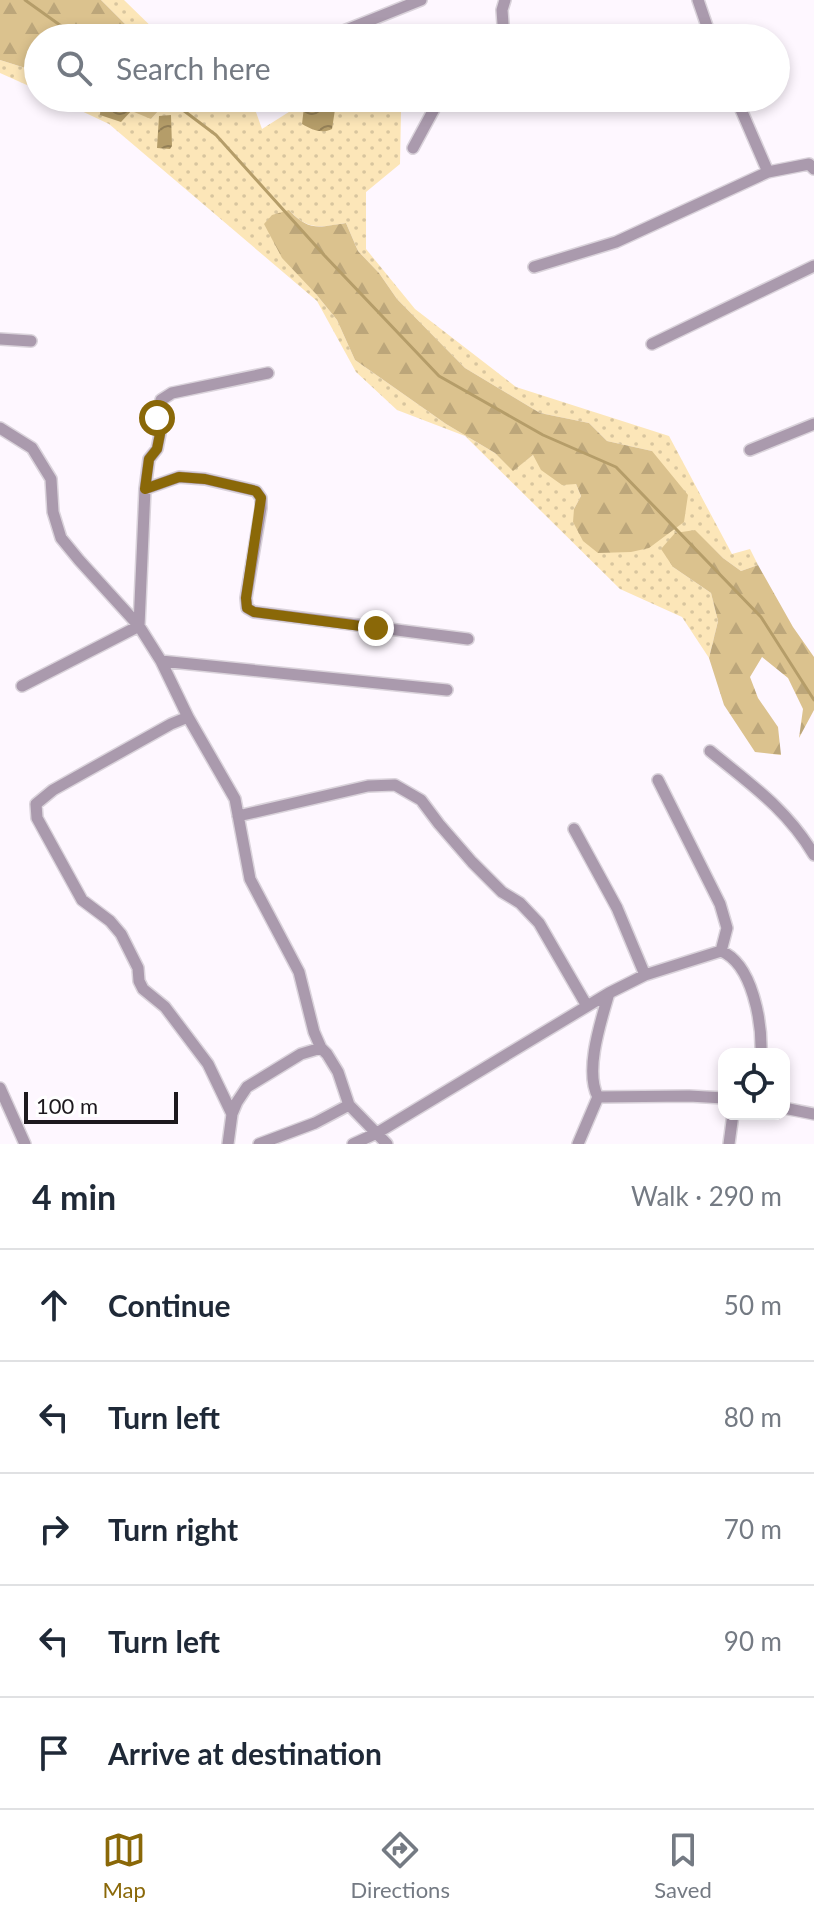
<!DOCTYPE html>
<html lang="en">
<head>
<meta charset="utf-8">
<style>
	:root { --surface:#fff; --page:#f6f6f7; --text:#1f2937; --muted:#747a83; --line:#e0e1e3; --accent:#8a6808 }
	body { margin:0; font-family:Lato,sans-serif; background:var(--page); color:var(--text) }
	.controls { position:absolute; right:24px; bottom:24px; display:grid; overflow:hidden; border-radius:16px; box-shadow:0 4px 12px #0003 }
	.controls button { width:72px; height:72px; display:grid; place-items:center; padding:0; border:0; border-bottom:2px solid var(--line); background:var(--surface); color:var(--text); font:40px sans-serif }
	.scale { position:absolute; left:24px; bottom:20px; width:154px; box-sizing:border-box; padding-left:8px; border:4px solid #1d191e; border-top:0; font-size:22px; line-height:28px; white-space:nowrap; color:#1d191e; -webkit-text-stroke:6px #fff; paint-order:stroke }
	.stop { position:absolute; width:24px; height:24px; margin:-18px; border:6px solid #8a6808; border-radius:50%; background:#fff }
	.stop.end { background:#8a6808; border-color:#fff; box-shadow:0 2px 8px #0008 }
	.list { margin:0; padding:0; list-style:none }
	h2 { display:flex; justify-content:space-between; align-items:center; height:104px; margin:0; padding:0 32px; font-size:34px }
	h2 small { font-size:26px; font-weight:400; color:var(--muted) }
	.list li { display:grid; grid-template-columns:52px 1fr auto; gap:24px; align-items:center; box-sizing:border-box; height:112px; padding:0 32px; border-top:2px solid var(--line) }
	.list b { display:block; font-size:30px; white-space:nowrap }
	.list em { font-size:26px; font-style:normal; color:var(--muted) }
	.icon { flex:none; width:44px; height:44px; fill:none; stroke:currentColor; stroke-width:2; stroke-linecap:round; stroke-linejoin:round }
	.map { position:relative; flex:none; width:814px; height:1144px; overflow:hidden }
	.search { position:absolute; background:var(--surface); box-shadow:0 4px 12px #0003; left:24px; right:24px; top:24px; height:88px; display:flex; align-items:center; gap:20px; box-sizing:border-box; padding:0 28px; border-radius:44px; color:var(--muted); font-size:30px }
	.sheet { height:664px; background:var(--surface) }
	nav { display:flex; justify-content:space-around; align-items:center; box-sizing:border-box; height:112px; border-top:2px solid var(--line); background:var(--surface); font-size:22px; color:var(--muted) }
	nav a { display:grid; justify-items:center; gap:4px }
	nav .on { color:var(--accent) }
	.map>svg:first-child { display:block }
	.grass { fill:url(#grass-dots); fill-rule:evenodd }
	.forest { fill:url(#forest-firs) }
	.water { fill:url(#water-waves) }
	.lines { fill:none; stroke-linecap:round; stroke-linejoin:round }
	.stream { stroke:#b59d69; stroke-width:3 }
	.minor-casing { stroke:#dad3db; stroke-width:14 }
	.minor { stroke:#aa9aad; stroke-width:11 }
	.route { stroke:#8a6808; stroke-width:10 }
</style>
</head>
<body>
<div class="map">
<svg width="814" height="1144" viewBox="0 0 814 1144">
	<defs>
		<pattern id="grass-dots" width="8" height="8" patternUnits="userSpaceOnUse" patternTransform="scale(2)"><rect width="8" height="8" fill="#fce6b8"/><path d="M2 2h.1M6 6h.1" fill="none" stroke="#d8c59e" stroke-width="1.8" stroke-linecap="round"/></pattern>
		<pattern id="forest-firs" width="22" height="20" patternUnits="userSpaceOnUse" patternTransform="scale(2)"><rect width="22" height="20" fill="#dbc28e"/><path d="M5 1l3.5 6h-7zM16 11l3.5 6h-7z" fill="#bca67a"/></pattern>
		<pattern id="water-waves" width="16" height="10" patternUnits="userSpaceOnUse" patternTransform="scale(2)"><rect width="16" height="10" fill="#b59d69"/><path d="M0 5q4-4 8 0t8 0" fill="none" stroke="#937f56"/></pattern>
	</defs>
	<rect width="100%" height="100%" fill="#fef7ff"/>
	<!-- grass -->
	<path class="grass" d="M101,0H124L163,38H139Z
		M0,60L38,72V90L0,73Z
		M54,98H101L100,106L134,100L126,98L136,99L151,119L170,98H251L262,129L311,98H381L401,112L400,164L366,192V249L415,309L516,387L669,436L732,554L750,549L758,565L741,571L723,558L694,530L673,567L711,593L718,621L709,658L682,617L620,589L465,436L397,410L356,372L317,301L109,124ZM289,210C308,231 320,227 346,223L358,251L379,273L397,299L465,368L540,413L589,423L607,441L652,451L574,509L581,496L576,484L533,455L513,470L495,453L446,424L355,360L337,320L316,294Z"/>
	<!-- forest -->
	<path class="forest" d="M0,0H101L139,38H38V72L0,60Z
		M133,98H170L151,119L134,112L136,99Z
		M289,210C309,232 319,227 346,223L358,251L379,273L397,299L465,368L540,413L589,423L607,441L652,451L688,495L684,522L649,548L631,552L598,553L583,541L573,522L574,509L581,496L576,484L562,485L541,470L533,455L513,471L495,453L446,424L355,360L337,320L316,294L282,258L264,224L272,215Z
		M695,530L723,558L741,571L758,565L793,627L814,657V710L799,738L803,709L788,678L762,657L750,677L758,698L778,727L781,755L755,752L724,705L709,658L718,621L711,593L673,567L661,549L675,533Z"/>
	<!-- water -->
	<path class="water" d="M101,98L135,100L133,109L121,122L100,115Z
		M328,100L336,103L332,129C322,134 312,130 302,124L304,107L310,101Z
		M171,115L172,146L170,149L157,148L159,116Z"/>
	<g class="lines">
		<!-- stream -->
		<path class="stream" d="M25,0L78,38
			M167,98L216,135L324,255L439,376L543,435L616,467L761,617L814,700"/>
		<!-- minor casing -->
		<g class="minor-casing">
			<path id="minor" d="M698,0L711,38
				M326,38L421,0
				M504,38L502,10L505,0
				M736,98L768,172
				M413,148L440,98
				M534,267L616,242L768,172L809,164L814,169
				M0,339L31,341
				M652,344L814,266
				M0,428L32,448L51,479L53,512L61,538L79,560L139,626L161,661L188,717
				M750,450L814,424
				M145,489L179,477L205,479L256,491L261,498V508L246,598L247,608L254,612L468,639
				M161,661L447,690
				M22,686L139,626L145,489L149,459L157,449L160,434L157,418L161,400L172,393L268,373
				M710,751C750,784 787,809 814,855
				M658,780L720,904L727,928L721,951
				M238,816L368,786L395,785L421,800L439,824L472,862L502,892L520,903L539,923L587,1006
				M574,829L617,908L645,975
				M0,1088L25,1144
				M598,1097L689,1096L724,1098
				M784,1108L814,1114
				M232,1114L237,1102L247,1087L301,1054L321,1048
				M228,1144L232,1114L208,1064L165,1007L143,989L139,981L138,968L121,934L110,921L82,900L37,818L36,804L53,790L171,724L188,717L235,799L250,879L299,972L314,1032L321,1048L327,1054L338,1072L349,1105L387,1144
				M259,1144L315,1123L349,1105
				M353,1144L377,1133L609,993
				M578,1144L598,1097C584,1071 601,1021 609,993L645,975L721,951C753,964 762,1023 761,1054
				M729,1144L733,1114"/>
		</g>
		<!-- minor -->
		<use href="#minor" class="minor"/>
	</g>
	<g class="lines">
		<!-- route -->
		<path class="route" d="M157,418L160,434L157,449L149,459L145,489L179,477L205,479L256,491L261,498L246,598L247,608L254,612L376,628"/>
	</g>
</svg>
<div class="controls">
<button><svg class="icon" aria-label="locate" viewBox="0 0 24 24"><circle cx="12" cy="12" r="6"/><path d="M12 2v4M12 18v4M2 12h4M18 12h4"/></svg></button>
</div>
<div class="scale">100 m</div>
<div class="stop" style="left:157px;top:418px"></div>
<div class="stop end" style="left:376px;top:628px"></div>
<div class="search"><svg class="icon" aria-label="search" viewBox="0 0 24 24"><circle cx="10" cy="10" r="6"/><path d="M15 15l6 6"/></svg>Search here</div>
</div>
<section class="sheet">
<h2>4 min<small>Walk · 290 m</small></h2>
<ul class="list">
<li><svg class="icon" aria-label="ahead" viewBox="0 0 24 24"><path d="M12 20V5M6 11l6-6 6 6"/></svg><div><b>Continue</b></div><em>50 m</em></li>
<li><svg class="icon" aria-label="left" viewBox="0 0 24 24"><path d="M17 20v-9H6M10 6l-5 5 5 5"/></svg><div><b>Turn left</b></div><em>80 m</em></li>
<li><svg class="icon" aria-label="right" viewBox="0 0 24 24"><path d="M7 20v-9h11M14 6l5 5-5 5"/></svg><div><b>Turn right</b></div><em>70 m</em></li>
<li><svg class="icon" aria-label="left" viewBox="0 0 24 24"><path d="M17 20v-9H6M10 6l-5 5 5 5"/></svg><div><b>Turn left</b></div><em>90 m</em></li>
<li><svg class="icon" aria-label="arrive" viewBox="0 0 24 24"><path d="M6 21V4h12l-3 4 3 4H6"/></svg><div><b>Arrive at destination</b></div></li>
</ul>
</section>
<nav>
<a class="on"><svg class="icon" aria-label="map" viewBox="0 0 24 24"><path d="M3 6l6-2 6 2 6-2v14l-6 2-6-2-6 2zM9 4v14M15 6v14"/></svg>Map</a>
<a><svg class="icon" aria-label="directions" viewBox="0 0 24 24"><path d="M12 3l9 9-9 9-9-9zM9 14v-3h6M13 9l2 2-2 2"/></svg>Directions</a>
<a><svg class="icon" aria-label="saved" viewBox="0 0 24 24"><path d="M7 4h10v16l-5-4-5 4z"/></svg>Saved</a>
</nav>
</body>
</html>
